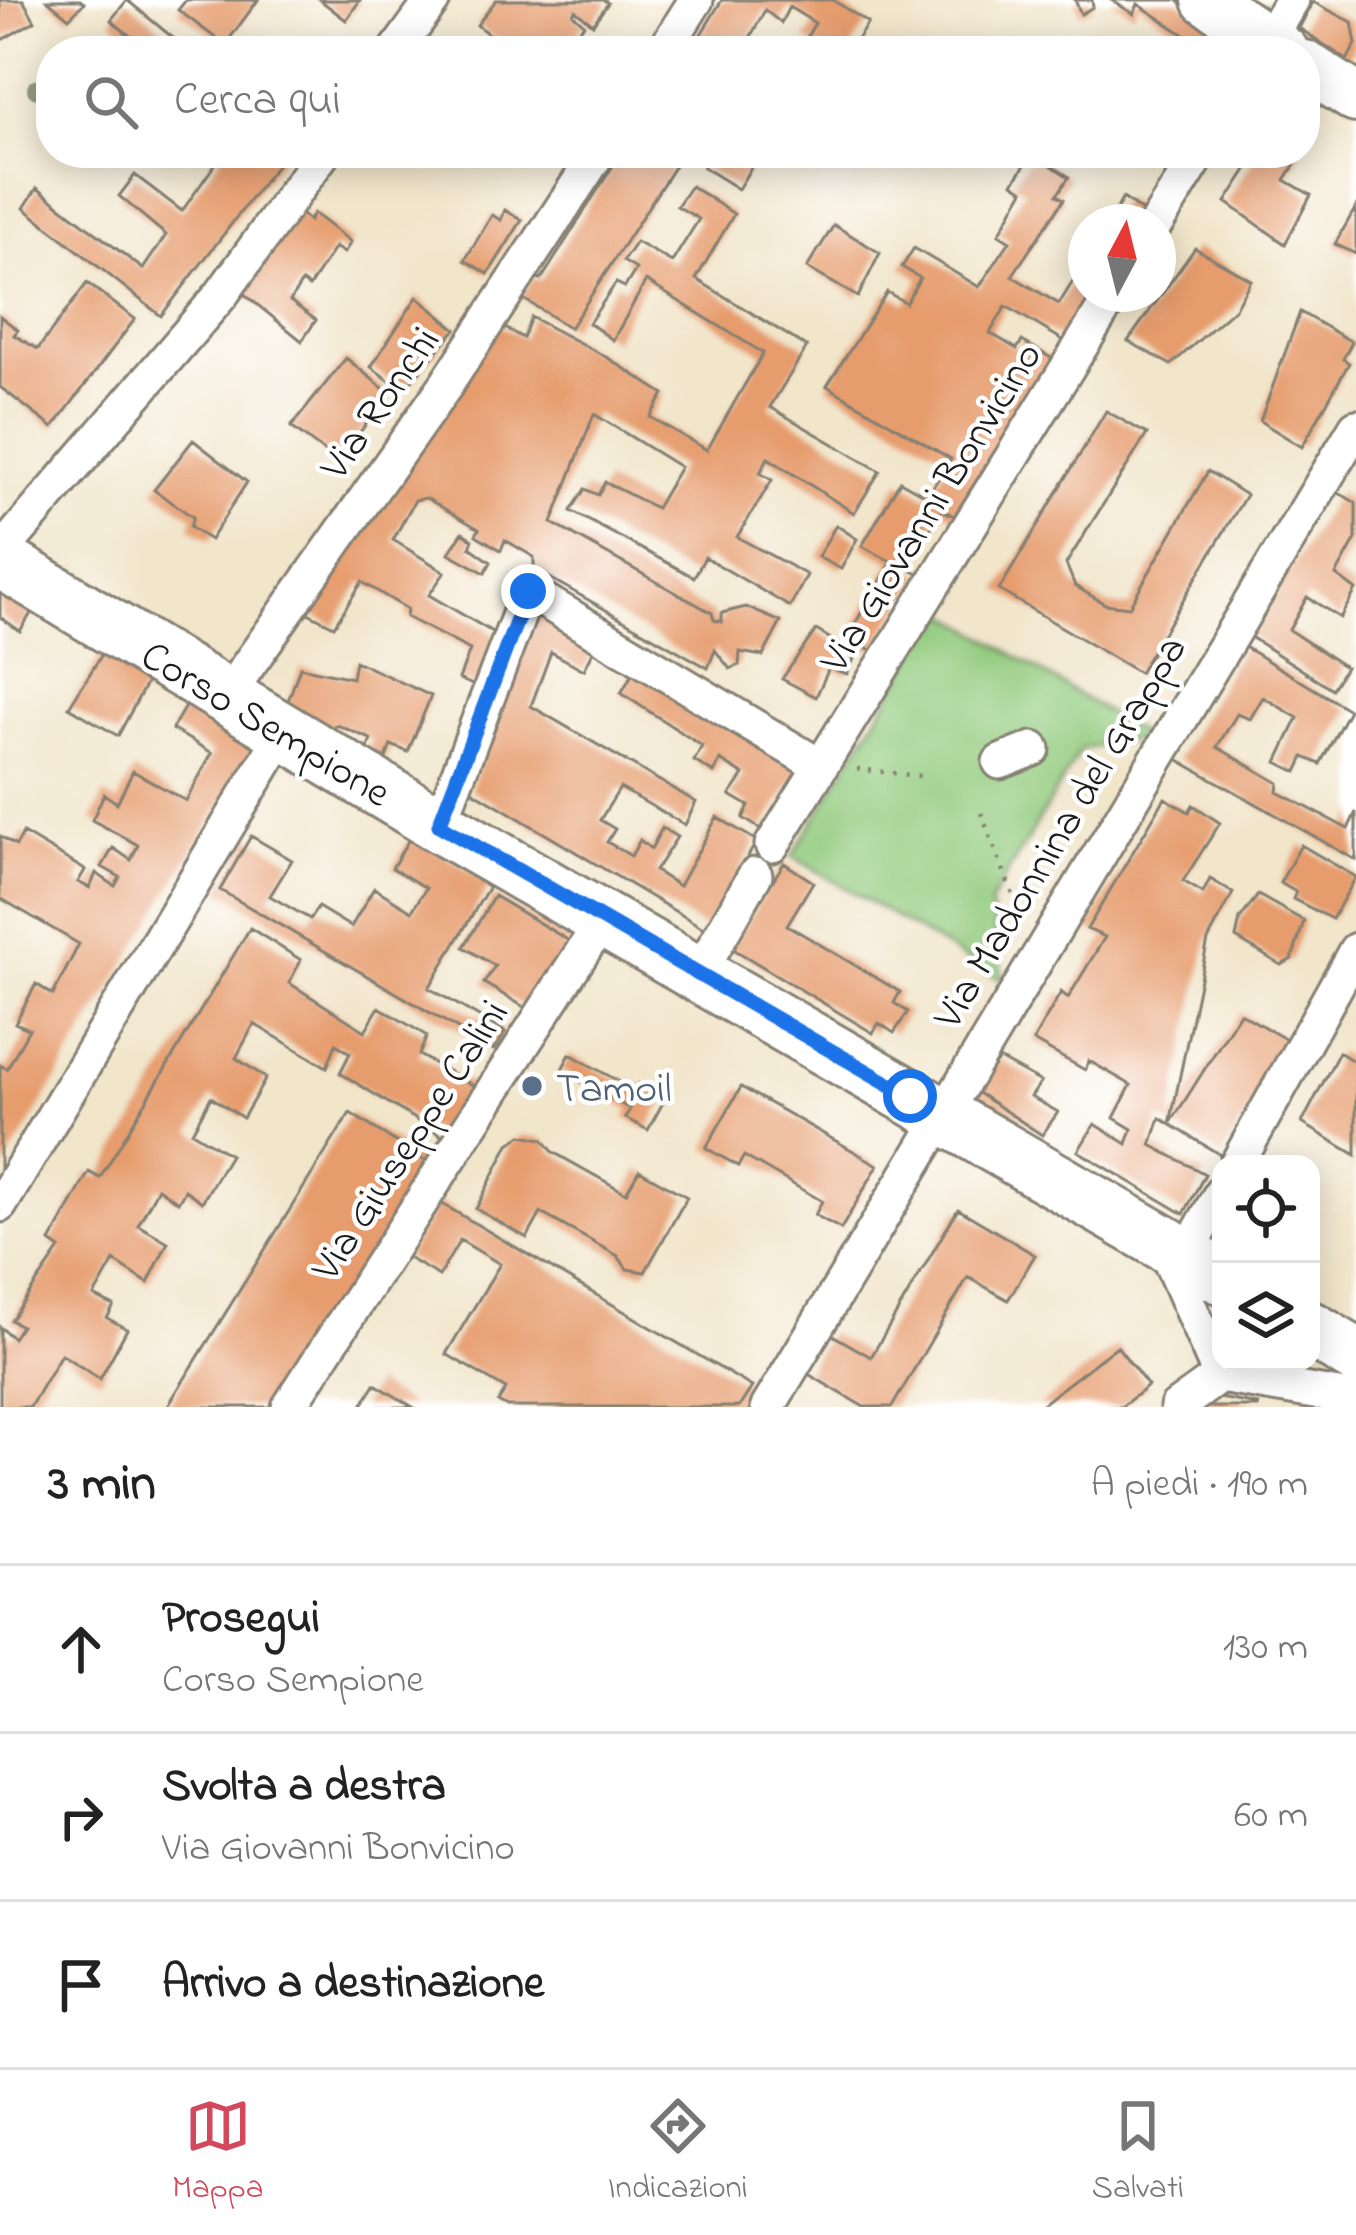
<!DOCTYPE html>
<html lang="it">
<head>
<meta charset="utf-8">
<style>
	:root { --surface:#fff; --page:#f6f6f6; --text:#222; --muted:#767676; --line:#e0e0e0; --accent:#d1495b }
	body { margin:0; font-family:"Indie Flower",sans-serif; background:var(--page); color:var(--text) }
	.controls { position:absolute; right:36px; bottom:36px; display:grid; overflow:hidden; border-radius:24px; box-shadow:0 6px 30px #0003 }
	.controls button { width:108px; height:108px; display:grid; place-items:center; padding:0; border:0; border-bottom:3px solid var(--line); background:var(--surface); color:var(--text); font:60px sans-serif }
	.compass { position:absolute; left:1068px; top:204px; width:108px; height:108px; border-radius:50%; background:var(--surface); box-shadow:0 6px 30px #0003; rotate:7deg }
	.stop { position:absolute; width:36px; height:36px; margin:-27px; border:9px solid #1a73e8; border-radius:50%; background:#fff }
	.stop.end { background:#1a73e8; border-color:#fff; box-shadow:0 3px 12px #0008 }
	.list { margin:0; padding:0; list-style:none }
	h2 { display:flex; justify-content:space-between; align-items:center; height:156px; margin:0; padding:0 48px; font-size:51px }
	h2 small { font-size:39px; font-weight:400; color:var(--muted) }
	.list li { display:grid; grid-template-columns:78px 1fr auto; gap:36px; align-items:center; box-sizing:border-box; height:168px; padding:0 48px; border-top:3px solid var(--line) }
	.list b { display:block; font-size:45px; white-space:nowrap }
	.list p { margin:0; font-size:39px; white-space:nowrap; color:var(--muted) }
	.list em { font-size:39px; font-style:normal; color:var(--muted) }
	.icon { flex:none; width:66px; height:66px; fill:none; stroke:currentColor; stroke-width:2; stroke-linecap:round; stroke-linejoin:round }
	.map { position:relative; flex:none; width:1356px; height:1407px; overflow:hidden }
	.search { position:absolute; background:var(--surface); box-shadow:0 6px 30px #0003; left:36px; right:36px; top:36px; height:132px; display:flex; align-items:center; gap:30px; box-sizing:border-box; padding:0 42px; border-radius:48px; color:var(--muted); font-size:45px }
	.sheet { height:660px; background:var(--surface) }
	nav { display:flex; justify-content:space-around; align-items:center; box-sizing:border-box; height:168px; border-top:3px solid var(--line); background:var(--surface); font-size:33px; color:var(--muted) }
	nav a { display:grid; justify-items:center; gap:6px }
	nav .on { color:var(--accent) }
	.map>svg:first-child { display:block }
	.green { fill:#93cb7e; stroke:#58744d; stroke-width:3 }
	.building { fill:#e69c6d }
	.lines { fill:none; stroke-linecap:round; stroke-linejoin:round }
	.street-casing { stroke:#868073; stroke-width:39 }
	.secondary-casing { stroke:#868073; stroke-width:54 }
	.primary-casing { stroke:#868073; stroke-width:60 }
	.path { stroke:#868073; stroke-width:4.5; stroke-dasharray:3 9; stroke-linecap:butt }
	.street { stroke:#fff; stroke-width:33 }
	.secondary { stroke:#fff; stroke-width:48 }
	.primary { stroke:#fff; stroke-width:54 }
	.tree { fill:#969d80 }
	.route { stroke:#1a73e8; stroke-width:15 }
	.service-dot { fill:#5c6f8a; stroke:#fff; stroke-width:4.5 }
	.labels { text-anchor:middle; stroke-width:9; stroke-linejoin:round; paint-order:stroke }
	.street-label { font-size:42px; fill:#1c1c1c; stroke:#fff }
	.service-label { font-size:42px; fill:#4e5e75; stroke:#fff; text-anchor:start }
</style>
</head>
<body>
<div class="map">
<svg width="1356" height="1407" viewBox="0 0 1356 1407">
	<rect width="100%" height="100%" fill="#fff"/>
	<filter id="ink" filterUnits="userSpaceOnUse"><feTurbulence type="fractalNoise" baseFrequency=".00833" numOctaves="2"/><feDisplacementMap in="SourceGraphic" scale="24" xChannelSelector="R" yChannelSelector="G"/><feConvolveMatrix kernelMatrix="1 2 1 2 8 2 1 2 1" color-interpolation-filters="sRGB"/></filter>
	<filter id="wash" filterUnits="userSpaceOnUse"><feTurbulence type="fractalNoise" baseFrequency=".004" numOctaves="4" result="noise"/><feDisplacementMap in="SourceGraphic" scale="48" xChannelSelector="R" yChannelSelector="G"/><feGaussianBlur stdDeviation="2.7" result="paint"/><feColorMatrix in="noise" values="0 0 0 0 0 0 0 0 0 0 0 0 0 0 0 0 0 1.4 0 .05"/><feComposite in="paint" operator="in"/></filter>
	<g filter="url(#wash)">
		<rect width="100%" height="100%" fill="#f1e5ca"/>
		<!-- green -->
		<path class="green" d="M942,610L1148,738L1081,749L990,903L1004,982L792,856Z"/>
		<g id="blocks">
			<!-- building -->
			<path class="building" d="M0,0H23L35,21L0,41Z
				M47,0H80L84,3L69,18Z
				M127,0L189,51H148L111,20Z
				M186,0H258L225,45L178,10Z
				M320,0H360L346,20Z
				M496,0H604L608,3L593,24L575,10L573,14L584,24L564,51H509L477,25Z
				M722,0H833L868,23L849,51H824L805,40L815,23L789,7L781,23L765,10L743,51H717L698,39Z
				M1075,0H1092L1093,7L1081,14Z
				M1111,0H1177L1247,45L1243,51H1209L1138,4L1134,14Z
				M1313,2L1352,22L1356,44L1347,60L1299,28Z
				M223,153H276L282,158L161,316L24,208L37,188L143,269L166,235L119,196L135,175L182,211Z
				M621,153H683L570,328L522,298L532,278L541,280Z
				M714,153H741L739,157L752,166L738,189L703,167Z
				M1033,153L1069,177L1057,195L1064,199L1012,276L1059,304L1086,260V294H1095L1066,342L1006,306L990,333L1017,349L1022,341L1053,359L954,516L942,510L906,568L920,575L873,651L847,637L892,562L862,546L900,481L927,496L951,459L827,386L887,292L906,303L920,278L902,267L914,248L979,287L1010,241L999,234L1024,190L1013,183Z
				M1258,153H1302L1285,180L1311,195L1285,244L1226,202Z
				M691,186L734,214L696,279L807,347L770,407L880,471L854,513L768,458L760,473L772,480L737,537L807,575L790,607L705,557L694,577L571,511L585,489L598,495L605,482L656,508L680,467L594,414L552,523L712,613L714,620L722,622V613L746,607L781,622L763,656L740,652L739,665L730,669L715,650L708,668L534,569V557L505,540L501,550L476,535L479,529L426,498L415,500L393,540L445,572L429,595L504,639L484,690L459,679L470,650L406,617L407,609L362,582L334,626L306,612L496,323L523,338L531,317L608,358L664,394L650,417L707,450L763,353L646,281L613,340L589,323L616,283L625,287L636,269L623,261L636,242L672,262L699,219L677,206Z
				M1123,198L1144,213L1139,222H1109Z
				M292,206L309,221L313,213L351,242L344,253L335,247L309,287L302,282L290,301L316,320L302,341L238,289Z
				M1356,207V254L1335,244Z
				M505,210L522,220L488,274L465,260L492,215L501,220Z
				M834,225L880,253L858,297L807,268Z
				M1195,248L1251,280L1235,308L1171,365L1128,341Z
				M87,283L135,319L53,428L0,387V316L18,330L14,335L38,349Z
				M417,297L456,329L403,391L371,367Z
				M1300,312L1352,342L1343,359L1349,363L1302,447L1260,421Z
				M346,358L389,393L338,462L291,427Z
				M1106,411L1147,434L1066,564L1075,586L1105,604L1129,607L1208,471L1246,495L1139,673L999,590Z
				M193,440L247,482L210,540L190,527L193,517L154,490Z
				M1338,492L1356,503V539L1336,575L1356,590L1340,618L1307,597L1289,630L1345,667L1332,689L1249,636Z
				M836,525L857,539L841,569L818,557Z
				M463,532L473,540L470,547L491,562L485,573L449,553Z
				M0,591L33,610L20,631L0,617Z
				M538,609L597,644L584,670L551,652L531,706L696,802L685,825L620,788L600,820L615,829L607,842L631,856L640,840L651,849L662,828L677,837L655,871L679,886L717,817L757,841L705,929L470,789Z
				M816,630L851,651L854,659L847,674L829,668L816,697L782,679Z
				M1243,646L1349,710L1320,764L1304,757L1297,772L1277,762L1298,718L1263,697L1250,719L1237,714L1217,747L1279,783L1278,792L1348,829L1356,812V860L1177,759Z
				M104,651L149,678L118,736L69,707Z
				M355,661L431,696L408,752L391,745L386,758L367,751L371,739L337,725L329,730L287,704L300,667L352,678Z
				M636,668L802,765L762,830L743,818L749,806L730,795L744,775L720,760L714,773L694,761L702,746L621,693Z
				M188,701L258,742L0,1175V1065L7,1069L29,1029L15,1023L36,984L53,995L79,944L0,898V836L16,846L23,833L85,870L78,882L90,888L96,873L115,886L120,877L102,867L113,848L131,860L138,845L92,820L104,794L117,803L133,771L186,801L212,753L172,729Z
				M1165,798L1189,812L1193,805L1220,823L1183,881L1203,893L1210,879L1233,893L1208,940L1170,1124L1160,1118L1151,1145L1205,1174L1184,1214L1078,1151L1095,1124L1127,1144L1132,1129L1114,1118L1131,1085L1089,1061L1085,1070L1033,1041L1061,992L1068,998L1105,937L1087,929Z
				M251,836L292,860L270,896L310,919L318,907L351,927L374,888L412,911L426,888L392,868L411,836L491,883L429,988L505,1032L494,1050L220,890Z
				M1301,845L1356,877L1332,919L1293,899L1296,892L1280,883Z
				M784,863L813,882L787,925L900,992L894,1003L908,1012L894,1033L879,1023L873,1033L730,947Z
				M1258,895L1304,921L1292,959L1281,965L1236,938L1240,919Z
				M494,896L571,942L529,1010L484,983L495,966L464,947Z
				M250,928L301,960L289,983L365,1031L379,1007L427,1036L419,1055L478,1088L444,1137L340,1073L350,1053L336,1044L327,1067L254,1024L236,1058L266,1078L243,1118L211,1097L192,1132L230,1155L202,1202L185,1190L178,1202L158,1188L138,1225L168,1242L148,1283L114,1261L94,1296L114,1306L107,1318L127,1329L100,1379L61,1354L30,1407H0V1327L13,1338L21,1326L11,1320L60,1249L50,1242L89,1172L100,1178Z
				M1240,1013L1292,1043L1222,1156L1170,1124Z
				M1339,1052L1356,1063V1155L1302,1123Z
				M570,1054L634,1090L638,1083L665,1099L648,1130L625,1118L630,1109L561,1071Z
				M999,1059L1041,1082L1031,1097L1058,1112L1042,1135L975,1091Z
				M741,1087L878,1165L841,1229L815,1215L822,1201L744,1156L738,1166L706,1148Z
				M350,1113L429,1163L274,1407H167Z
				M522,1135L543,1139L553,1152L626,1193L639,1170L687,1197L645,1272L627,1269L618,1256L541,1213L527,1238L476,1209L509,1144Z
				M439,1202L752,1387L739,1407H507L498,1402L506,1389L446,1354L500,1264L460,1240L439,1276L406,1257Z
				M958,1209L1035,1255L1008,1300L968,1277L892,1407H864L805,1372L829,1333L871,1357Z
				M1117,1346L1148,1386L1121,1407H1038Z
				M375,1384L413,1407H361Z
				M1214,1397L1258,1405V1407H1201Z"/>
		</g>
	</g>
	<g filter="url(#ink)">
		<use href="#blocks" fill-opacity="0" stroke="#868073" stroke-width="3"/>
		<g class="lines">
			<!-- street casing -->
			<g class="street-casing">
				<path id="street" d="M396,51L433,0
					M664,51L696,0
					M1261,51L1292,0
					M1157,222L1200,153
					M0,553L221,295L323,153
					M225,698L446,385L598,153
					M1000,762L1033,749
					M439,825L528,591L820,766
					M772,845L1113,294
					M698,975L755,875
					M1237,1164L1356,950
					M0,1205L284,732
					M1163,1245L1220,1376
					M1186,1255L1221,1193
					M289,1407L603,920
					M768,1407L1356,427
					M1177,1407L1220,1376L1356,1399"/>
			</g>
			<!-- secondary casing -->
			<g class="secondary-casing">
				<path id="secondary" d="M1207,0L1284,51
					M1305,65L1356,98"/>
			</g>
			<!-- primary casing -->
			<g class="primary-casing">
				<path id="primary" d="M0,560L439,825L1221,1276
					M1311,1329L1356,1356"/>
			</g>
			<!-- path -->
			<path class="path" d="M857,769L928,777
				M981,813L1017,905"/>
			<!-- street -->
			<use href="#street" class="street"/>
			<!-- secondary -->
			<use href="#secondary" class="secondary"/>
			<!-- primary -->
			<use href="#primary" class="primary"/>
		</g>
		<!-- trees -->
		<circle class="tree" cx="37" cy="89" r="10"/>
	</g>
	<g class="lines" filter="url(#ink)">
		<!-- route -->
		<path class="route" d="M528,591L439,825L910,1096"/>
	</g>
	<!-- markers -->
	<circle class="service-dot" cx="532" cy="1086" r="12"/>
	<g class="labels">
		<!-- street labels -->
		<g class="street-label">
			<text transform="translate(378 402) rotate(-55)" y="15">Via Ronchi</text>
			<text transform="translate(929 506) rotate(-58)" y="15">Via Giovanni Bonvicino</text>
			<text transform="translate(267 722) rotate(31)" y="15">Corso Sempione</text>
			<text transform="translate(1058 831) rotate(-59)" y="15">Via Madonnina del Grappa</text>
			<text transform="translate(408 1139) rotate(-57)" y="15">Via Giuseppe Calini</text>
		</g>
		<!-- service labels -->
		<g class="service-label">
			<text x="556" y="1101">Tamoil</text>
		</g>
	</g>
</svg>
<div class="controls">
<button><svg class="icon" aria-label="locate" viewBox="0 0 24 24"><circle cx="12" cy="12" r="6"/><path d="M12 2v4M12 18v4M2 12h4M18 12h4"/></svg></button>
<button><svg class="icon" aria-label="layers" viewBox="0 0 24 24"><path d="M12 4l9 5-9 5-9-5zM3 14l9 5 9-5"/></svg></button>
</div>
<svg class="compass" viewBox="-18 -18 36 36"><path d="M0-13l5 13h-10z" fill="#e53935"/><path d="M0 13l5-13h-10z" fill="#767676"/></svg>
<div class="stop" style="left:910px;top:1096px"></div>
<div class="stop end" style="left:528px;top:591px"></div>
<div class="search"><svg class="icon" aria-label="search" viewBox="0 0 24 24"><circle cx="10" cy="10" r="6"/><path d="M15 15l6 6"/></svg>Cerca qui</div>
</div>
<section class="sheet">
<h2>3 min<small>A piedi · 190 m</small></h2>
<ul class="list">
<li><svg class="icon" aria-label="ahead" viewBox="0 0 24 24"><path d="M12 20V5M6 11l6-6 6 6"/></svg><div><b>Prosegui</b><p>Corso Sempione</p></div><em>130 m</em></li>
<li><svg class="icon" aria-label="right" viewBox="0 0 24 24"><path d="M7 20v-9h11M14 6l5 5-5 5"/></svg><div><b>Svolta a destra</b><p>Via Giovanni Bonvicino</p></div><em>60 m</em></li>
<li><svg class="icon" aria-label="arrive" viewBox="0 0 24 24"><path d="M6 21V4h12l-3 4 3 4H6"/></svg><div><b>Arrivo a destinazione</b></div></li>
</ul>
</section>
<nav>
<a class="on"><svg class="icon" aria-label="map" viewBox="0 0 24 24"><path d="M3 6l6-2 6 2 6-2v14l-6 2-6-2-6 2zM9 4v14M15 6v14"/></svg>Mappa</a>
<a><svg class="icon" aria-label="directions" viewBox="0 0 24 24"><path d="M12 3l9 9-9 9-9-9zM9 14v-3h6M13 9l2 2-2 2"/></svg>Indicazioni</a>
<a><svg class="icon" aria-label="saved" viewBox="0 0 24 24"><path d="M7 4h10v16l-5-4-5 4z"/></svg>Salvati</a>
</nav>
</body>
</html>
